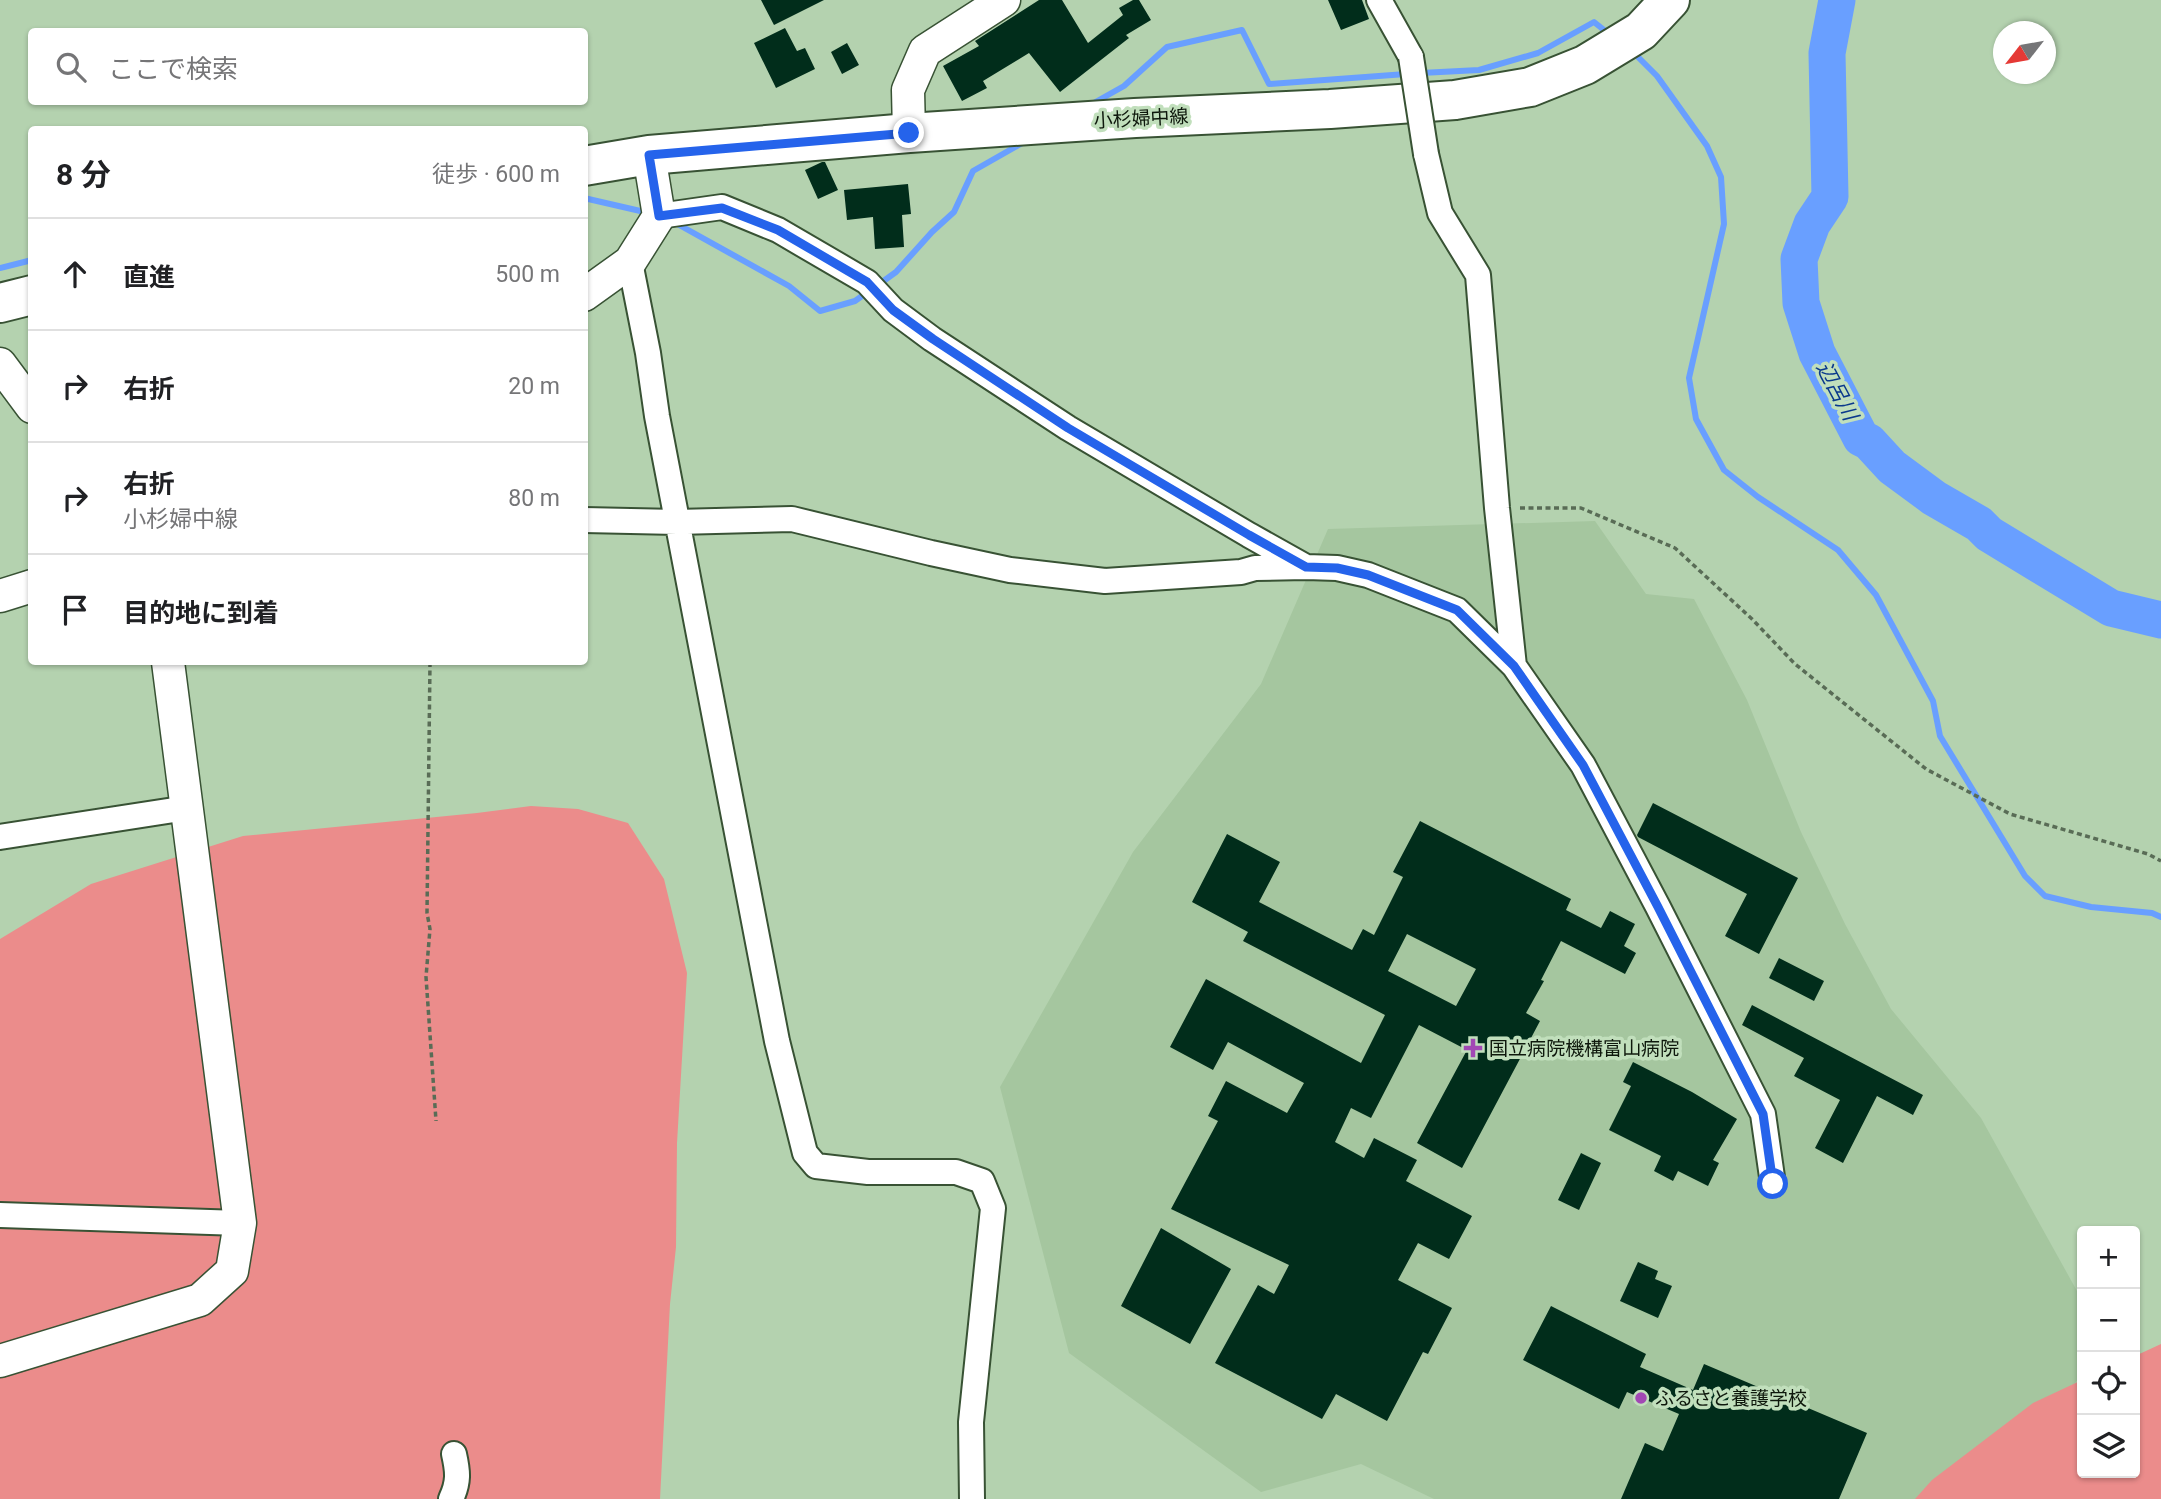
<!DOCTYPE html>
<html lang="ja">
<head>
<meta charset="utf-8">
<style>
	:root { --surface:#fff; --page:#f6f6f6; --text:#202124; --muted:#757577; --line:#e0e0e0 }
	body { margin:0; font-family:Roboto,"Noto Sans JP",sans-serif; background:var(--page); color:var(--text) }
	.controls { position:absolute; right:21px; bottom:21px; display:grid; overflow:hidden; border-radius:7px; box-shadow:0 2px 5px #0004 }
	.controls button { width:63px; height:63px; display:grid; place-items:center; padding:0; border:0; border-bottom:2px solid var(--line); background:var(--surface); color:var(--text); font:35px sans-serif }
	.compass { position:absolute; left:1993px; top:21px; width:63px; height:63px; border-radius:50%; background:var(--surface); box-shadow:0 2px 5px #0004; rotate:239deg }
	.stop { position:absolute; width:21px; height:21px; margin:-16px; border:5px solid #2563eb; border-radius:50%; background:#fff }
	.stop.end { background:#2563eb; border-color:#fff; box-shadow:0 2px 7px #0008 }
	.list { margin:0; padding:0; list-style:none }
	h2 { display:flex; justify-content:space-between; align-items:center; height:91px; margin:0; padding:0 28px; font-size:30px }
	h2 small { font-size:23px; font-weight:400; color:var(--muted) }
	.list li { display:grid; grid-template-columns:46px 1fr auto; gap:21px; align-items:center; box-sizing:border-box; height:112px; padding:0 28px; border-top:2px solid var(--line) }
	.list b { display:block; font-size:26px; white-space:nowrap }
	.list p { margin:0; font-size:23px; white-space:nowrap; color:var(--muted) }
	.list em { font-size:23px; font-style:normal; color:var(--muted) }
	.icon { flex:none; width:38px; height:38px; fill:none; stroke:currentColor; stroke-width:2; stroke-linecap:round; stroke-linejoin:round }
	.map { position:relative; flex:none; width:2161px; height:1499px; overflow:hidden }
	.search { position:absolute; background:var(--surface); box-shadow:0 2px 5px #0004; left:28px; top:28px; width:560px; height:77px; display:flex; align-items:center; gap:18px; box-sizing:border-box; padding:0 24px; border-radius:7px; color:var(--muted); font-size:26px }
	.panel { position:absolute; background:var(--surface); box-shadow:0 2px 5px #0004; left:28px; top:126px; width:560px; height:539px; border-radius:7px }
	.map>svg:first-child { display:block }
	.built { fill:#a5c69f }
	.green { fill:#eb8c8b }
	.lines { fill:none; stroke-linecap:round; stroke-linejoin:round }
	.stream { stroke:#699fff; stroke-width:6 }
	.river { stroke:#699fff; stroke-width:37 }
	.building { fill:#012d1b; fill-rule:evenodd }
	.minor-casing { stroke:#385234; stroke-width:28 }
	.tertiary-casing { stroke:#385234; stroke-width:35 }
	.primary-casing { stroke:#385234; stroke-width:42 }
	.path { stroke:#596c56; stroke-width:3.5; stroke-dasharray:5 3.5; stroke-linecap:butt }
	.minor { stroke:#fff; stroke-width:24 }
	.tertiary { stroke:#fff; stroke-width:32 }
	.primary { stroke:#fff; stroke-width:38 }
	.minor-bridge-casing { stroke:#385234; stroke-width:28; stroke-linecap:butt }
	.minor-bridge { stroke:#fff; stroke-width:24 }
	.route { stroke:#2563eb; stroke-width:9 }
	.poi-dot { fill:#a248b4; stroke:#c1dfbc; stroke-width:2.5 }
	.labels { text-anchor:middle; stroke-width:7; stroke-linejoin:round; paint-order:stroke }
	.street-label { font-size:19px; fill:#0e180c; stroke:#c1dfbc }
	.poi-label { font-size:19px; fill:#0e180c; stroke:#c1dfbc; text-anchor:start }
	.water-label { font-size:21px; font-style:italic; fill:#0a398c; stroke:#c1dfbc }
</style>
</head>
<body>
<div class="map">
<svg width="2161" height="1499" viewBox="0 0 2161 1499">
	<rect width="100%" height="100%" fill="#b4d2af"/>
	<!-- built -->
	<path class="built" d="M1595,521L1646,594L1694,599L1747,700L1801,832L1845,924L1891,1009L1981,1118L2082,1300V1374L1987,1499H1434L1361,1464L1261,1492L1069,1353L1000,1087L1133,852L1261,684L1328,529Z"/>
	<!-- green -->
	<path class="green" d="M531,806L578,809L628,823L664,879L687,973L677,1143L676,1247L670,1304L660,1499H0V939L91,884L243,836L477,813Z
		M2161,1344V1499H1915L1932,1480L2033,1403L2082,1380V1473H2135V1356Z"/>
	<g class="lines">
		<!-- stream -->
		<path class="stream" d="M1632,51L1657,76L1707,146L1721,177L1724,224L1689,378L1696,419L1724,470L1758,497L1838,550L1876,595L1933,701L1940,736L2025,876L2045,896L2091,907L2152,913L2161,917
			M1421,73L1479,70L1538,53L1594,22L1609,34
			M1092,104L1124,86L1167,47L1242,30L1269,84L1406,74
			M584,198L649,213
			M672,221L789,286L820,311L855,301L869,291
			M0,268L32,260
			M878,285L896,272L932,232L954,212L973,171L1024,142"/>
		<!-- river -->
		<path class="river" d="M1837,0L1827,53L1830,197L1812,224L1799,259L1801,303L1817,353L1861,438L1869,442L1892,467L1934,498L1979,524L1989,534L2111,608L2161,620"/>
	</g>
	<!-- building -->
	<path class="building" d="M761,0H824L774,25Z
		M1039,0H1062L1088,43L1123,15L1119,8L1133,0H1139L1151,20L1126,35L1129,38L1060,92L1029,53L983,81L987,88L962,101L943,66L979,46L975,41Z
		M1328,0H1362L1369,19L1341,30Z
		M785,28L797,51L805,48L815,69L776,88L754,43Z
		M847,43L859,65L842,74L831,52Z
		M822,162H825L838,190L818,199L805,170Z
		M908,184L911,214L902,215L904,247L875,249L873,217L847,220L844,190Z
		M1653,803L1798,878L1759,954L1725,936L1747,894L1638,837L1637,835Z
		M1420,821L1571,899L1566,910L1601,928L1610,911L1635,924L1624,946L1636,953L1625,974L1561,941L1541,980L1544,981L1526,1013L1540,1021L1462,1168L1417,1143L1467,1050L1419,1025L1371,1118L1351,1108L1335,1142L1364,1158L1374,1138L1417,1160L1406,1181L1472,1216L1449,1259L1418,1243L1398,1280L1452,1308L1428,1354L1423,1352L1387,1421L1336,1394L1322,1419L1215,1363L1258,1285L1274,1294L1289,1265L1171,1209L1218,1121L1208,1116L1226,1081L1287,1113L1304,1083L1228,1042L1213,1070L1170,1047L1206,979L1361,1063L1385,1015L1243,941L1248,932L1192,902L1227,834L1280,862L1259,902L1352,950L1363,929L1374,935L1403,877L1393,872ZM1407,934L1476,969L1456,1006L1388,971Z
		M1779,958L1824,981L1814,1001L1769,978Z
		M1752,1005L1923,1095L1913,1115L1877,1096L1843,1163L1815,1148L1840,1100L1794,1076L1804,1058L1742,1025Z
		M1633,1062L1692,1092L1737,1119L1713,1160L1719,1163L1708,1186L1678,1171L1673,1181L1654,1171L1661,1156L1609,1130L1631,1086L1623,1082Z
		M1581,1153L1601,1163L1579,1210L1558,1200Z
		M1161,1228L1231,1269L1190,1344L1121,1306Z
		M1638,1262L1658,1271L1655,1279L1672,1286L1658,1318L1620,1301Z
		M1551,1306L1646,1354L1640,1367L1693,1390L1704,1364L1867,1433L1839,1499H1621L1645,1443L1663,1451L1679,1414L1627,1392L1619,1409L1523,1360Z"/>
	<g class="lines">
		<!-- minor casing -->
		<g class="minor-casing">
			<path id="minor" d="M1379,0L1411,57
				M1426,154L1440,213L1478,275L1497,508L1514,666
				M659,216L722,207L778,230L867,282L893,310L932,339L1068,428L1249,535L1306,567
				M630,262L648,353L657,416L777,1041L805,1153L816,1166L868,1172H956L982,1181L993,1208L971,1422L972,1499
				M584,520L677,522L792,519L931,553L1010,570L1105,581L1241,572L1255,568L1306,567L1337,568L1368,575L1457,610L1514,666L1583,765L1658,907L1763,1114L1773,1184
				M0,837L187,808
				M0,1215L240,1223
				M451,1499C459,1482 458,1472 454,1454"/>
		</g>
		<!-- tertiary casing -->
		<g class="tertiary-casing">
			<path id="tertiary" d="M909,133L908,90L925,51L1004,0
				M584,295L630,262L659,216L649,155
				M0,364L32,407
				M0,596L32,586
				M0,1361L200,1300L232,1271L240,1223L168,662"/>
		</g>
		<!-- primary casing -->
		<g class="primary-casing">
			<path id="primary" d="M584,166L649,155L909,133L1135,118L1330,109L1455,100L1530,87L1585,65L1641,31L1670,0
				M0,303L32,295"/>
		</g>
		<!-- path -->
		<path class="path" d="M1520,508H1581L1675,548L1752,619L1795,664L1926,769L2010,814L2148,854L2161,861
			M430,662L427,913L430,929L426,977L436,1121"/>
		<!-- minor -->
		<use href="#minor" class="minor"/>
		<!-- tertiary -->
		<use href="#tertiary" class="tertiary"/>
		<!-- primary -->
		<use href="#primary" class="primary"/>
		<!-- minor-bridge casing -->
		<g class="minor-bridge-casing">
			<path id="minor-bridge" d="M1411,57L1426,154"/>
		</g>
		<!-- minor-bridge -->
		<use href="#minor-bridge" class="minor-bridge"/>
	</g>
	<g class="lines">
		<!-- route -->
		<path class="route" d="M909,133L649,155L659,216L722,208L778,230L867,282L893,310L933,339L1068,428L1249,535L1306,567L1337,568L1368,575L1457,610L1514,666L1583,765L1658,907L1763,1114L1773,1184"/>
	</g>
	<!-- markers -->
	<g class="poi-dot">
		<path d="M1469.5 1037.5h7v7h7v7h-7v7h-7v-7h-7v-7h7z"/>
		<circle cx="1641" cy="1398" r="7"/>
	</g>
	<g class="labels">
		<!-- street labels -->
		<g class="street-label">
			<text transform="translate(1141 118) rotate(-3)" y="7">小杉婦中線</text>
		</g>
		<!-- poi labels -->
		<g class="poi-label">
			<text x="1489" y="1055">国立病院機構富山病院</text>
			<text x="1655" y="1405">ふるさと養護学校</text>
		</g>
		<!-- water labels -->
		<g class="water-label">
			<text transform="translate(1837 391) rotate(62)" y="7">辺呂川</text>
		</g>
	</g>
</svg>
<div class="controls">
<button>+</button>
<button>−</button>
<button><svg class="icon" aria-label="locate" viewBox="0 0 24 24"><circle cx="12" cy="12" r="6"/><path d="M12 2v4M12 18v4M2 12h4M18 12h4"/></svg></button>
<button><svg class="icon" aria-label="layers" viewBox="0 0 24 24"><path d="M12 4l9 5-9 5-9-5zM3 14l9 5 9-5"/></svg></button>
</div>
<svg class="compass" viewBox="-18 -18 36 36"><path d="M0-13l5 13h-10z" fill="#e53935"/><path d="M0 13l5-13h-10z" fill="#757577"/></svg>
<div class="stop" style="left:1773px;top:1184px"></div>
<div class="stop end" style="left:909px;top:133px"></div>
<div class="search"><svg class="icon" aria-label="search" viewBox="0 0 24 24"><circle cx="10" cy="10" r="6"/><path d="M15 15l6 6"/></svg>ここで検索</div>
<section class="panel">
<h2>8 分<small>徒歩 · 600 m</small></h2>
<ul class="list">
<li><svg class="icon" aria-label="ahead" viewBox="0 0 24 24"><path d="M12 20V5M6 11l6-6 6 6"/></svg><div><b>直進</b></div><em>500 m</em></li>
<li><svg class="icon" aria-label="right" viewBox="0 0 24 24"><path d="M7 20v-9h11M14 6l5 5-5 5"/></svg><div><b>右折</b></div><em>20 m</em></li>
<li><svg class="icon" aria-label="right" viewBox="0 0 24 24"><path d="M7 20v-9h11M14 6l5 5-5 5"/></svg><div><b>右折</b><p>小杉婦中線</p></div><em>80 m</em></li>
<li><svg class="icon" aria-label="arrive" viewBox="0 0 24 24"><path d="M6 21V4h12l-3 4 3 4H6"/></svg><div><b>目的地に到着</b></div></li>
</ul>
</section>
</div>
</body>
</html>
